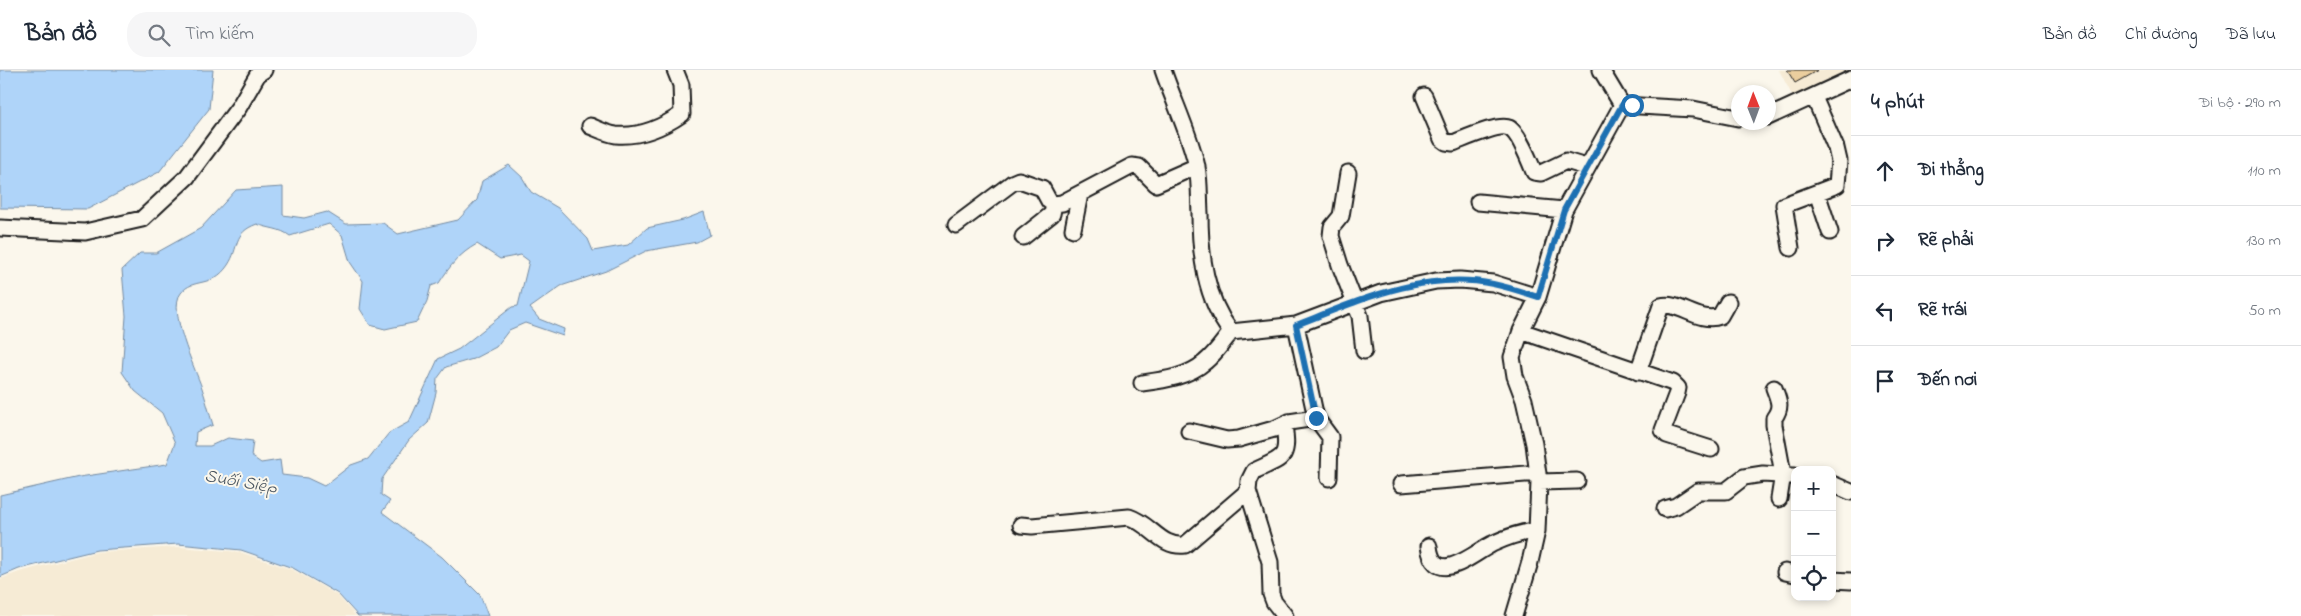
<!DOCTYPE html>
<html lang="vi">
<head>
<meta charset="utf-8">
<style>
	:root { --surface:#fff; --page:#f6f6f7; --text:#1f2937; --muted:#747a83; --line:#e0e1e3 }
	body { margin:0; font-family:"Indie Flower",sans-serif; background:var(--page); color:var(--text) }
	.controls { position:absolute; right:15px; bottom:15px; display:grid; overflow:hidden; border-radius:10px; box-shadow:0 2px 8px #0003 }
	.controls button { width:45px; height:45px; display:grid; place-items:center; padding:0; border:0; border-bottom:1px solid var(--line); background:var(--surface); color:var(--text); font:25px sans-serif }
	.compass { position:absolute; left:1731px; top:15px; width:45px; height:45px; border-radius:50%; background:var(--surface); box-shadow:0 2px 8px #0003; rotate:359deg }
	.stop { position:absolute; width:15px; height:15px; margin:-11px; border:4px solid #1f6fb2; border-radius:50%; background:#fff }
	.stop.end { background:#1f6fb2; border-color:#fff; box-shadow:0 1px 5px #0008 }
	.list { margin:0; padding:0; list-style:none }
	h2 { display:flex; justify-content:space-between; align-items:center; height:65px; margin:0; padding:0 20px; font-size:21px }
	h2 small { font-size:16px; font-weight:400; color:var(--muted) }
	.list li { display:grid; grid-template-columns:32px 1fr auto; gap:15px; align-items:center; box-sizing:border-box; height:70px; padding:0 20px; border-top:1px solid var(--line) }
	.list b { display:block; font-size:19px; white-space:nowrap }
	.list em { font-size:16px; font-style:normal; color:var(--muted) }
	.icon { flex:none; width:28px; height:28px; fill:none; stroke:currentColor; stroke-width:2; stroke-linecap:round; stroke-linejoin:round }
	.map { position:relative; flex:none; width:1851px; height:546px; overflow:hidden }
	header { display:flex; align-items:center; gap:30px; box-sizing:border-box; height:70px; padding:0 25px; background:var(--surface); border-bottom:1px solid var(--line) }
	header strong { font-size:24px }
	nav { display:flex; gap:28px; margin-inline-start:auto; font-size:18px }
	.search { width:350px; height:45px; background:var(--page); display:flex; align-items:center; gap:12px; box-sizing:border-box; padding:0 18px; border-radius:20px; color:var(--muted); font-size:19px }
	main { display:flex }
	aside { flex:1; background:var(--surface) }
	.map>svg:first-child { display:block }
	.built { fill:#f6ebd5 }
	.water { fill:#afd4f9; stroke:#748aa1; fill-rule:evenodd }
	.building { fill:#ebce9e; stroke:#1c1c1c }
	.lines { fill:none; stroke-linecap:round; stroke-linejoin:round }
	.minor-casing { stroke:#1c1c1c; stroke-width:19 }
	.minor { stroke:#fbf7ec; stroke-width:15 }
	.route { stroke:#1f6fb2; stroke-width:6 }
	.labels { text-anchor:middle; stroke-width:4; stroke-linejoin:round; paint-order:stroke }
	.water-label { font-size:18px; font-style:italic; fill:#48535e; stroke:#fbf7ec }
</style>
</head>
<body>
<header>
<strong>Bản đồ</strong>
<div class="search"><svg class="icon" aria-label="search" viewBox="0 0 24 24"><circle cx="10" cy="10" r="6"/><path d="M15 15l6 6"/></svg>Tìm kiếm</div>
<nav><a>Bản đồ</a><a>Chỉ đường</a><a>Đã lưu</a></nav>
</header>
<main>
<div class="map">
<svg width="1851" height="546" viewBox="0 0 1851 546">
	<rect width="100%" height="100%" fill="#fbf7ec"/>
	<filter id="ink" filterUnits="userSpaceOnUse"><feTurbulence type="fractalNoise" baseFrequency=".02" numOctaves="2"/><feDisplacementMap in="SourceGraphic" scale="10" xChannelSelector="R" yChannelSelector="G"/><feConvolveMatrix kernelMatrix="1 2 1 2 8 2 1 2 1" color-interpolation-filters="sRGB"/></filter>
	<g filter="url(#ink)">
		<!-- built -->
		<path class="built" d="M1779,0H1851V4L1795,31Z
			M179,477L240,482L293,500L337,525L356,546H0V509L19,502L97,482Z"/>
		<!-- water -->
		<path class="water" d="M0,0H213L209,39L159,102L88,139L0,138Z
			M509,95L522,107L531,122L558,138L588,169L593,181L628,175L647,158L683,150L704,142L710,165L697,172L646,181L606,201L561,216L530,238L539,249L564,259L563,266L525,253L509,260L496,277L473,289L446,297L437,309L436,323L428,353L409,370L382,409L381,425L390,431L382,442L442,487L480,525L488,546H358L338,524L293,498L241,480L178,474L97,480L19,499L0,507V425L79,407L167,394L175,373L162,343L135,321L122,302L126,246L122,200L140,183H156L201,158L236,120L283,117V145L304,148L327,142L346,154L383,153L398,164L458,150L477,130L482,111ZM257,154C269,159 280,158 290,166L329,154L342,165L350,192L363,211L360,239L370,255L385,259L417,252L427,231L431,216L439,213C450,196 459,184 477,174L500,189L521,185L529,191L518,236L512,237L459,279L438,289L409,352L389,363L368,389L351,395L324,416L307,408L282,405L280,390L261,393L251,386L253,371L228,368L210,376H195L196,362L213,355C209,342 206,330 202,318C195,298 167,240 181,223C193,207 212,219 228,195C240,177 232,163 257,154Z"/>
		<!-- building -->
		<path class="building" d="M1787,0H1818L1795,13Z"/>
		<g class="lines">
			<!-- minor casing -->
			<g class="minor-casing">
				<path id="minor" d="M1163,0C1173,30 1191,67 1197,97C1200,112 1199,127 1200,143C1200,184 1205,228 1231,262
					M1601,0L1622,35
					M1424,26L1442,69L1446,72L1453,73C1464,69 1499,53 1509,58C1518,62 1530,92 1534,102L1541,103L1566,91L1586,97
					M1622,35L1693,39L1738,48
					M1768,47L1851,9
					M590,56C598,59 607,64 616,65C639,67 663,57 682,44L681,15L675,0
					M1348,103L1341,146L1332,157L1331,166L1340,195L1360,246L1364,281
					M1817,123L1830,162
					M1478,132L1564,140
					M956,155L1012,113L1019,110L1042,118L1049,131L1054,134L1062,133L1132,96L1139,97L1156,114L1197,96
					M0,158L85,162L142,149L187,107L239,37L258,4L264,0
					M1073,159L1080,124
					M1023,167L1052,144L1054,134
					M1791,178L1784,135L1837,115L1839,91L1836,78L1814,27
					M1296,255L1316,348L1330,367L1329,408
					M1521,261L1673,313L1678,318L1677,323L1663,360L1667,365L1711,379
					M1638,302L1661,236C1679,231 1699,254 1720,246L1728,232
					M1142,313C1164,310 1188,307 1205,292C1215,284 1223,272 1231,262L1296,255L1381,223L1436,211L1460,210L1493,213L1538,227
					M1774,318C1779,331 1782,337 1774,348V355L1783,404L1779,429
					M1284,355C1289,389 1284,387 1254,401L1249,411L1248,421L1270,492L1271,524L1274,532L1285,546
					M1189,361L1227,370L1239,369L1274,359L1289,352L1316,348
					M1539,412L1577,411
					M1401,414L1538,403
					M1832,414L1851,422
					M1665,439L1676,436L1698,421H1726L1744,407L1763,404L1795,406
					M1021,455L1032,456L1129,447C1151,454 1161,478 1185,475L1248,421
					M1429,476C1434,519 1474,483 1492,474C1507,467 1520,462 1537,461
					M1785,502L1795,504
					M1832,510L1851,511
					M1514,546L1530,492L1537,461L1539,412L1534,374L1524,330L1515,306L1512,287L1521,261L1538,227L1564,140L1622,35"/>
			</g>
			<!-- minor -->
			<use href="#minor" class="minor"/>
		</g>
	</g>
	<g class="lines" filter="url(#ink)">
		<!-- route -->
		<path class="route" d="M1316,348L1296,255C1358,231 1425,200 1493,214C1508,217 1523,222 1538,227L1564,140L1622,35H1632"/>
	</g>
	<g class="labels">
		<!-- water labels -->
		<g class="water-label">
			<text transform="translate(241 411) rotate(10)" y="6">Suối Siệp</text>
		</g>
	</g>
</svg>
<div class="controls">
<button>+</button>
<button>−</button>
<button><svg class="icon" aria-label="locate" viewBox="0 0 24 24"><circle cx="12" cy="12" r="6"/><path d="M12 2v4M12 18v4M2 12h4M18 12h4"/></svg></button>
</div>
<svg class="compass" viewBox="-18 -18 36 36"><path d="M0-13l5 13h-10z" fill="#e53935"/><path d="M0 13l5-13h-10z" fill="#747a83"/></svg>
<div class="stop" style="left:1632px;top:35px"></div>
<div class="stop end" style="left:1316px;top:348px"></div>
</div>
<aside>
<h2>4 phút<small>Đi bộ · 290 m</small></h2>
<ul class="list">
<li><svg class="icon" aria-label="ahead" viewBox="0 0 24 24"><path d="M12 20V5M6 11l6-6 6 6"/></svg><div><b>Đi thẳng</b></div><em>110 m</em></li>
<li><svg class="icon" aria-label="right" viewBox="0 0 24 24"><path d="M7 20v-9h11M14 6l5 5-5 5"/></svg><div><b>Rẽ phải</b></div><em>130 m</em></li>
<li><svg class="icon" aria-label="left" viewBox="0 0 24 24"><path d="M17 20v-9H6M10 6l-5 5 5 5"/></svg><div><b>Rẽ trái</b></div><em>50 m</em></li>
<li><svg class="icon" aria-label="arrive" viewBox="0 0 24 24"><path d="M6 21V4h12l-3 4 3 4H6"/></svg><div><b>Đến nơi</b></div></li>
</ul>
</aside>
</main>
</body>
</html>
